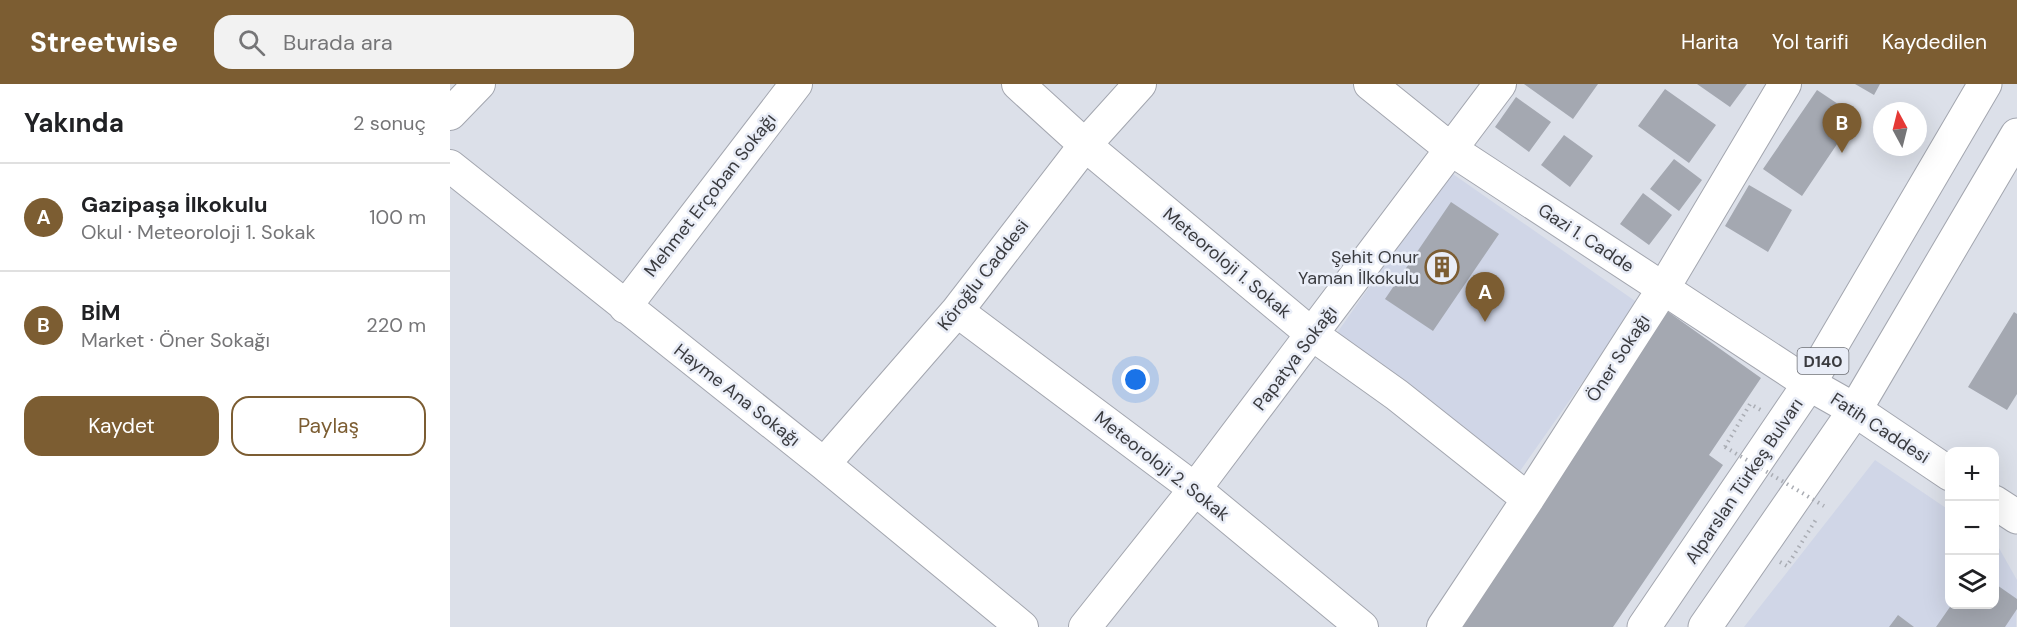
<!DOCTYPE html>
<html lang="tr">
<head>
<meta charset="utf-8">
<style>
	:root { --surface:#fff; --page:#f2f2f2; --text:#202124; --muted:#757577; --line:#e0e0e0; --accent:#7c5d32 }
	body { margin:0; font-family:"DM Sans",sans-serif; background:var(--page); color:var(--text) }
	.controls { position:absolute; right:18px; bottom:18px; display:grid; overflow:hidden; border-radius:12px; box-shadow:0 6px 24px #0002 }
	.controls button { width:54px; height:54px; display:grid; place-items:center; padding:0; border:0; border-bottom:2px solid var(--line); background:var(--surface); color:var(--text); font:30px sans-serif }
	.compass { position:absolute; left:1423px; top:18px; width:54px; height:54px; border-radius:50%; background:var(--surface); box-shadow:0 6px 24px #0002; rotate:353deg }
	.you { position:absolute; left:686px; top:296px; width:21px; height:21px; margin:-15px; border:4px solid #fff; border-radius:50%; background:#1a73e8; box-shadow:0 0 0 9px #1a73e833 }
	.badge { display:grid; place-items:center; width:39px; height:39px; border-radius:50%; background:var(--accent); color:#fff; font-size:20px; font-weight:700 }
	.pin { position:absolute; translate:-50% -50px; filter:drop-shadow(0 2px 3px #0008) }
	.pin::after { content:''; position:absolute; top:32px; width:21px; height:18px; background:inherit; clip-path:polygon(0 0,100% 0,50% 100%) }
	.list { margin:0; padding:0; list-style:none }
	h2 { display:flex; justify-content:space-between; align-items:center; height:78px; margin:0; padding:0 24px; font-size:26px }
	h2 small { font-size:20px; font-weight:400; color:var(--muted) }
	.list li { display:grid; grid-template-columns:39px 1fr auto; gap:18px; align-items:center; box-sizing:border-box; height:108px; padding:0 24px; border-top:2px solid var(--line) }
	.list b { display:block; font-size:22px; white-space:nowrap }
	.list p { margin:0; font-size:20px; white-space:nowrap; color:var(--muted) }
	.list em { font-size:20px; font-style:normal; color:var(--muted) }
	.actions { display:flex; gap:12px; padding:18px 24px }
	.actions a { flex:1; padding:14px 0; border:2px solid var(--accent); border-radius:18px; text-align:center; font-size:21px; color:var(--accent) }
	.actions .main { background:var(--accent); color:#fff }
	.icon { flex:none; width:33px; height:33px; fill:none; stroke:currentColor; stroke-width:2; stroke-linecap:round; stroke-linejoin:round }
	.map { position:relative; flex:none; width:1567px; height:543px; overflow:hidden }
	header { display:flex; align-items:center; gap:36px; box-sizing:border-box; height:84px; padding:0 30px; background:var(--accent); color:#fff }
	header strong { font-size:28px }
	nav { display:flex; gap:33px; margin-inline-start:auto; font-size:21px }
	.search { width:420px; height:54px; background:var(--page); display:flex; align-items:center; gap:15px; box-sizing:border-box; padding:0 21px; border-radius:18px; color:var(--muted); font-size:22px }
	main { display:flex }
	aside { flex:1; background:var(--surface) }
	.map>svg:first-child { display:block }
	.built { fill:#d0d6e7 }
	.building { fill:#a4a8b1 }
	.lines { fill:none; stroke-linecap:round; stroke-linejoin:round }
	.minor-casing { stroke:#a3a6af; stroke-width:34 }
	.major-casing { stroke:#a3a6af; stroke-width:35 }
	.highway-casing { stroke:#a3a6af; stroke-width:35 }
	.path { stroke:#aaadb4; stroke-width:4; stroke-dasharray:1.5 4.5; stroke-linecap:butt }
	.minor { stroke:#fff; stroke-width:32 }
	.major { stroke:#fff; stroke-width:33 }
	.highway { stroke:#fff; stroke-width:33 }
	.path-bridge { stroke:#aaadb4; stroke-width:4; stroke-dasharray:1.5 4.5; stroke-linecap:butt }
	.labels { text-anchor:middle; stroke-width:5; stroke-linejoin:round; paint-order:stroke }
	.shield { fill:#e9edf7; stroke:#6e7076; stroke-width:1.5 }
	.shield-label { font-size:16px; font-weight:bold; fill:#3a3b3f }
	.street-label { font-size:18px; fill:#3a3b3f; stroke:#e9edf7 }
	.poi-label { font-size:18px; fill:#3a3b3f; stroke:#e9edf7; text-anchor:end }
</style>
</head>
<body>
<header>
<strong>Streetwise</strong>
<div class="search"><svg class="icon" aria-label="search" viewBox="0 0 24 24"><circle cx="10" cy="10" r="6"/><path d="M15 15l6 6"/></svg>Burada ara</div>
<nav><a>Harita</a><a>Yol tarifi</a><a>Kaydedilen</a></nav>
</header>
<main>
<aside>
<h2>Yakında<small>2 sonuç</small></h2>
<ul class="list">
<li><span class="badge">A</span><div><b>Gazipaşa İlkokulu</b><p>Okul · Meteoroloji 1. Sokak</p></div><em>100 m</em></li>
<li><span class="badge">B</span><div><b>BİM</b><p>Market · Öner Sokağı</p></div><em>220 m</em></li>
</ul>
<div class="actions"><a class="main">Kaydet</a><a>Paylaş</a></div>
</aside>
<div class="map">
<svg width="1567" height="543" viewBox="0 0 1567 543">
	<rect width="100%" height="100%" fill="#dce0e9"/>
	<!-- built -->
	<path class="built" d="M1000,88L1188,219L1070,387L882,256Z
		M1425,376L1499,426L1500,520H1544L1545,457L1567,496L1566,543H1294Z"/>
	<!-- building -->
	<path class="building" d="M1074,0H1148L1123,35Z
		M1247,0H1297L1280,23Z
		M1405,0H1430L1424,11Z
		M1215,5L1266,41L1239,79L1188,42Z
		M1367,6L1406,32L1352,112L1313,85Z
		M1066,13L1101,38L1079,68L1045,43Z
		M1114,51L1143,72L1120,103L1091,81Z
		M1224,75L1252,96L1229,127L1200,105Z
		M1299,101L1342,126L1318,168L1275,142Z
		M1193,109L1222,131L1199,161L1170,140Z
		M1001,118L1049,150L983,247L935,215Z
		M1217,227L1311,294L1259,371L1273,381L1163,543H1003Z
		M1564,228L1567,230V310L1557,326L1518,303Z
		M1544,499L1567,515V525L1555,543H1486L1502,520H1544Z
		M1448,531L1464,543H1439Z"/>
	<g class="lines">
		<!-- minor casing -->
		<g class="minor-casing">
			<path id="minor" d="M568,0L635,61L863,251L947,311L1078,415
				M920,0L1002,66L1359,300
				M0,30L29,0
				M0,82L374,380L572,543
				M175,223L346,0
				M507,227L745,405L912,543
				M374,380L507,227L635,61L690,0
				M635,543L745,405L1050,0
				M993,543L1078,415L1213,205L1335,0"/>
		</g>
		<!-- major casing -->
		<g class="major-casing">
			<path id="major" d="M1359,300L1405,326L1500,390
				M1544,418L1567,433"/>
		</g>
		<!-- highway casing -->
		<g class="highway-casing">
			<path id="highway" d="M1194,543L1359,300L1535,0
				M1255,543L1405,326L1567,51"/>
		</g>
		<!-- path -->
		<path class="path" d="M1275,363L1300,320L1311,326
			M1330,478L1337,482L1367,434"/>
		<!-- minor -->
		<use href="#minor" class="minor"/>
		<!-- major -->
		<use href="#major" class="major"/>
		<!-- highway -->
		<use href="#highway" class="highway"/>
		<!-- path-bridge -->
		<path class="path-bridge" d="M1275,363L1374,422"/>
	</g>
	<!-- icons -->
	<defs>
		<g id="building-ring" transform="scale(1.725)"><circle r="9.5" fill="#e9edf7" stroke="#7c5d32" stroke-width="1.5"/><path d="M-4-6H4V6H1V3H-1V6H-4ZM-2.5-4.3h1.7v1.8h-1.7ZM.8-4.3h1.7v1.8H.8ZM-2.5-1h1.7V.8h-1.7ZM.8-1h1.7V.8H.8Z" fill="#7c5d32"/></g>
	</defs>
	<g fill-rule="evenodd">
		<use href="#building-ring" x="992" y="183"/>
	</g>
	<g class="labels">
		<!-- shield labels -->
		<rect class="shield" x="1347.5" y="264" width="51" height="26" rx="4.5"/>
		<g class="shield-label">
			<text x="1373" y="283">D140</text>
		</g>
		<!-- street labels -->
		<g class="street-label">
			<text transform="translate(260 111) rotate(-52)" y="6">Mehmet Erçoban Sokağı</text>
			<text transform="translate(1136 154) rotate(33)" y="6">Gazi 1. Cadde</text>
			<text transform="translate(777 179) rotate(40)" y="6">Meteoroloji 1. Sokak</text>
			<text transform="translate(533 191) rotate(-52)" y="6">Köroğlu Caddesi</text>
			<text transform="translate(845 274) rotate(-53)" y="6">Papatya Sokağı</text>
			<text transform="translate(1168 274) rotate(-57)" y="6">Öner Sokağı</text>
			<text transform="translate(287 311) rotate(38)" y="6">Hayme Ana Sokağı</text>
			<text transform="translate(1430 344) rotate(33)" y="6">Fatih Caddesi</text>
			<text transform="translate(712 382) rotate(38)" y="6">Meteoroloji 2. Sokak</text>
			<text transform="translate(1294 397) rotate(-56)" y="6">Alparslan Türkeş Bulvarı</text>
		</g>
		<!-- poi labels -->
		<g class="poi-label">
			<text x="969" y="179">Şehit Onur<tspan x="969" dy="21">Yaman İlkokulu</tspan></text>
		</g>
	</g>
</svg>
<div class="controls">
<button>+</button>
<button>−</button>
<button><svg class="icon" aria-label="layers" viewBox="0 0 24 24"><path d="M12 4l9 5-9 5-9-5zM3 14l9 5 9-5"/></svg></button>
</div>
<svg class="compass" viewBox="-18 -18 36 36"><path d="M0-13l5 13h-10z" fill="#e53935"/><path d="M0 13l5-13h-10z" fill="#757577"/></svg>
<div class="you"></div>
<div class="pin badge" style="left:1035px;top:238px">A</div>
<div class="pin badge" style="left:1392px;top:69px">B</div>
</div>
</main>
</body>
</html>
